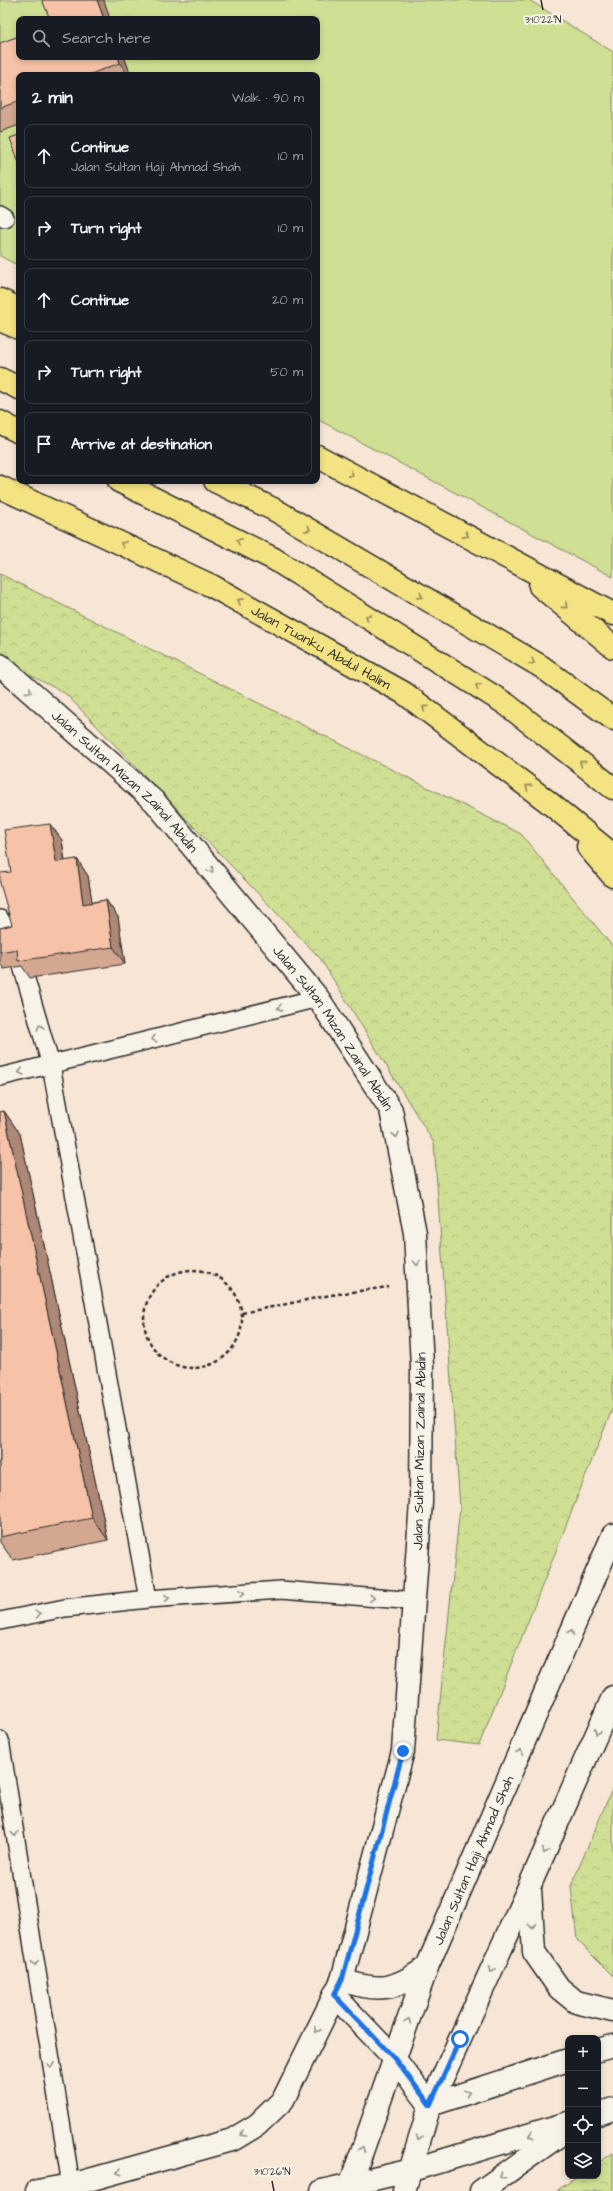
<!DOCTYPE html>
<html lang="en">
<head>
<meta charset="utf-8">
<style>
	:root { --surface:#171b24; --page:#242831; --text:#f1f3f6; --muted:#9ea1a6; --line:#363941 }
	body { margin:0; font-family:"Architects Daughter",sans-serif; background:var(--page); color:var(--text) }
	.controls { position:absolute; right:12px; bottom:12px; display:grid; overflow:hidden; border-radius:8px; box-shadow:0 2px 6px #0003 }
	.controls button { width:36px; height:36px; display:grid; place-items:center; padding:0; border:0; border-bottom:1px solid var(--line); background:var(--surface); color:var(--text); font:20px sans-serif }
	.stop { position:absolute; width:12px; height:12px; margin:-9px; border:3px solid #1a73e8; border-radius:50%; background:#fff }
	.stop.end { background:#1a73e8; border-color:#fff; box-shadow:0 1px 4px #0008 }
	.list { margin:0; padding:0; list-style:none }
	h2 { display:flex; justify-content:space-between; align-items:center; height:52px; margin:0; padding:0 16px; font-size:17px }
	h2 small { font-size:13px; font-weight:400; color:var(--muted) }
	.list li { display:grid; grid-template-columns:26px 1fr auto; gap:12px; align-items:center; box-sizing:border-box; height:64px; margin:0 8px 8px; padding:0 8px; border:1px solid var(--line); border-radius:8px }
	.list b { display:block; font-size:15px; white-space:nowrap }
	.list p { margin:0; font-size:13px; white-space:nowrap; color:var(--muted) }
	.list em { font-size:13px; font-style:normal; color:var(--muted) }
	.icon { flex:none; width:22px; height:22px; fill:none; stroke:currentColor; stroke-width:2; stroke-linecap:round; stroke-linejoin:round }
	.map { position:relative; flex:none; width:613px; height:2191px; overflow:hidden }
	.search { position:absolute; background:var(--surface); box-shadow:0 2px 6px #0003; left:16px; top:16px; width:304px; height:44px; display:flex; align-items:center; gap:10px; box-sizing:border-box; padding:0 14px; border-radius:8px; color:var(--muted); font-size:15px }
	.panel { position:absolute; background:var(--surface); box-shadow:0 2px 6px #0003; left:16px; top:72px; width:304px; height:412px; border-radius:8px }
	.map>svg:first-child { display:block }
	.forest { fill:url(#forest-crowns); stroke:#7d8660 }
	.pitch { fill:#cfe094; stroke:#7d8660; fill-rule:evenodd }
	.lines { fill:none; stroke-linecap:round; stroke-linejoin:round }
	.lane-casing { stroke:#2b2b2b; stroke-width:20 }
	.street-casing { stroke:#2b2b2b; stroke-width:25 }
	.secondary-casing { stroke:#2b2b2b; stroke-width:25 }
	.primary-casing { stroke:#2b2b2b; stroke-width:25 }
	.path { stroke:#2b2b2b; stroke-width:2.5; stroke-dasharray:4 3; stroke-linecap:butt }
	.lane { stroke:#f7f3e8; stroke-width:17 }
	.street { stroke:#f7f3e8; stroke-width:22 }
	.secondary { stroke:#f7f3e8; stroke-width:22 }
	.primary { stroke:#f4e382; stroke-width:22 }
	.wall { fill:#d4a890; stroke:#2b2b2b }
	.shaded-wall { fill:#ad8876; stroke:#2b2b2b }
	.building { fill:#f7c3a8; stroke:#2b2b2b }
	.oneway { stroke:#908756 }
	.oneway2 { stroke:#918f8a }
	.route { stroke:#1a73e8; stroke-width:5 }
	.ticks { fill:none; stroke:#2b2b2b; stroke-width:1.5 }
	.labels { text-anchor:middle; stroke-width:4; stroke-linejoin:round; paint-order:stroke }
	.street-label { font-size:14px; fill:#2b2b2b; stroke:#f7f3e8 }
	.ticks-label { font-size:10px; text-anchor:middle; fill:#2b2b2b; stroke:#f7f3e8; stroke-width:4; stroke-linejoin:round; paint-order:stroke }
</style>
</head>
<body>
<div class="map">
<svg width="613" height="2191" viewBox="0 0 613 2191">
	<defs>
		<pattern id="forest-crowns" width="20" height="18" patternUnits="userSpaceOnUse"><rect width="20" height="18" fill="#cfe094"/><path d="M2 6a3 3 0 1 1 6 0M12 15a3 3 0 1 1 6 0" fill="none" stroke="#b2c080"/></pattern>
	</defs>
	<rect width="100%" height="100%" fill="#f7e5d5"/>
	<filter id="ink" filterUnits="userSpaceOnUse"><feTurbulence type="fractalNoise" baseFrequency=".025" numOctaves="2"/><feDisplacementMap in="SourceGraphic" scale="8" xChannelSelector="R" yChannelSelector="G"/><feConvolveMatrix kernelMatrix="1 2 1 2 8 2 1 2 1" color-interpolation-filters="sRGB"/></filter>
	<g filter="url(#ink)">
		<!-- forest -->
		<path class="forest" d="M0,574L521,834L613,947V1407L479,1745L436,1740L460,1507L434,1143L320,958L66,694L0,659Z
			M613,1787V1976L577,1940L571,1886Z
			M613,2153V2191H556L579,2176H598V2163Z"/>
		<!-- pitch -->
		<path class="pitch" d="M0,0H529L613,52V577L317,419V75H19V266L0,256ZM19,19H317V57H19Z"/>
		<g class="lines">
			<!-- lane casing -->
			<g class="lane-casing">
				<path id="lane" d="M0,215L5,218
					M0,919L15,943
					M22,966L51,1065L148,1599
					M0,1077L318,998
					M0,1621L65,1608L148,1599L281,1590L415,1601
					M0,1740L71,2185"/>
			</g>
			<!-- street casing -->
			<g class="street-casing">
				<g id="street">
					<path id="s1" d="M0,665L155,802L318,998L391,1110L415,1233L422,1366L421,1502L403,1751L342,1980L283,2100L257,2125L232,2140L71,2185L37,2191"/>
					<path d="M342,1980C379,1993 395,1990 427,1967"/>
					<path d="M334,1995L394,2058L430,2105L568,2060"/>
					<path d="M598,2050L613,2046"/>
					<path d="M598,2114L613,2109"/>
					<path d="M322,2191L408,2171L568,2123"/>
				</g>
			</g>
			<!-- secondary casing -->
			<g class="secondary-casing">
				<g id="secondary">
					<path d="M530,1889L534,1952L559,1988L576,2002L613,2011"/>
					<path id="s2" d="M348,2191L427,1967L613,1535"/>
					<path d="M404,2191L430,2105L529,1887L613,1697"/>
					<path d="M481,2191L568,2129"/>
				</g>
			</g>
			<!-- primary casing -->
			<g class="primary-casing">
				<g id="primary">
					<path d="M0,300L19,309"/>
					<path d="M0,320L19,328"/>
					<path d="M0,379L19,388"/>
					<path d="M0,422L19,432"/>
					<path d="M317,456L613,614"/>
					<path d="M119,481L274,559L506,704L613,788"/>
					<path d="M215,481L275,510L542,667L613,719"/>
					<path id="s3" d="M0,487L212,586L404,693L547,801L613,855"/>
					<path d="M540,586L613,647"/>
					<path d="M588,847L613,876"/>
				</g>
			</g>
			<!-- path -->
			<path class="path" d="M144 1319a49 49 0 1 1 98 0a49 49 0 1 1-98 0Z
				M242,1313L331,1295L388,1287"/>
			<!-- lane -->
			<use href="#lane" class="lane"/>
			<!-- street -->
			<use href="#street" class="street"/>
			<!-- secondary -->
			<use href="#secondary" class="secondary"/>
			<!-- primary -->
			<use href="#primary" class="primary"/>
		</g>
		<!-- wall -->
		<path class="wall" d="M0,43L19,57H124L131,75H19V125L0,132Z
			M62,840L65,861L77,859L88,876L92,902L106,900L118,917L125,964L30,978L22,966L4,969L0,963V928L12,925L11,872Z
			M4,1111L20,1134L108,1540L13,1560L0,1542V1112Z"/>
		<!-- shaded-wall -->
		<path class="shaded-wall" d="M97,0H104L110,19H104Z
			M118,57H124L131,75H128L120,63Z
			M50,824L62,840L67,879L56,862Z
			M77,859L88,876L95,920L83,904Z
			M106,900L118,917L125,964L113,947Z
			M4,1111L20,1134L108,1540L92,1518Z"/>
		<!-- building -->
		<path class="building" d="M42,0H97L104,19H50Z
			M19,36V57H118L120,63L88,75H19V101L0,108V43Z
			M19,135V163L10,138Z
			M50,824L56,862L77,859L83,904L106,900L113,947L18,961L17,949L0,952V928L12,925L0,883V873L11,872L4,830Z
			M4,1111L92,1518L0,1537V1112Z"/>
		<!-- one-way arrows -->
		<defs><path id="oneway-chevron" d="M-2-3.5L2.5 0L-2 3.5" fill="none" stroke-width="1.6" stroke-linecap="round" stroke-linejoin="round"/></defs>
		<g class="oneway">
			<use href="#oneway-chevron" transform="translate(351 474) rotate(28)"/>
			<use href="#oneway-chevron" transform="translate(308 529) rotate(31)"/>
			<use href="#oneway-chevron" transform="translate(466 535) rotate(28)"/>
			<use href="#oneway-chevron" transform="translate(239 541) rotate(-153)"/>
			<use href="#oneway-chevron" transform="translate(123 544) rotate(-155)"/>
			<use href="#oneway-chevron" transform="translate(420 596) rotate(31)"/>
			<use href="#oneway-chevron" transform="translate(240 601) rotate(-151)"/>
			<use href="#oneway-chevron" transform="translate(565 606) rotate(40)"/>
			<use href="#oneway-chevron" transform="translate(368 617) rotate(-148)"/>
			<use href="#oneway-chevron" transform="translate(532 662) rotate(31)"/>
			<use href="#oneway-chevron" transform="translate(478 686) rotate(-148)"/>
			<use href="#oneway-chevron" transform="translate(425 708) rotate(-143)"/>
			<use href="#oneway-chevron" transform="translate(582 763) rotate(-142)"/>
			<use href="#oneway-chevron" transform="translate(528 787) rotate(-143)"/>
		</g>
		<g class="oneway2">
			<use href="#oneway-chevron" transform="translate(29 691) rotate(41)"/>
			<use href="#oneway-chevron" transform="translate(211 870) rotate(50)"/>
			<use href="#oneway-chevron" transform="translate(280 1008) rotate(166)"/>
			<use href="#oneway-chevron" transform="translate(40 1027) rotate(-106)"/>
			<use href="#oneway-chevron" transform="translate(154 1039) rotate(166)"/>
			<use href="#oneway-chevron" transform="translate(21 1072) rotate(167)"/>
			<use href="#oneway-chevron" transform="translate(396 1135) rotate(79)"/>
			<use href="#oneway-chevron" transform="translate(417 1263) rotate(87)"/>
			<use href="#oneway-chevron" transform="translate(242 1593) rotate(-4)"/>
			<use href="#oneway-chevron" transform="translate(167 1598) rotate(-4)"/>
			<use href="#oneway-chevron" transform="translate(372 1598) rotate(4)"/>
			<use href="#oneway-chevron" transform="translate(38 1614) rotate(-11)"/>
			<use href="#oneway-chevron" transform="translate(571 1632) rotate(-67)"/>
			<use href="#oneway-chevron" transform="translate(597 1732) rotate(114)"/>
			<use href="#oneway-chevron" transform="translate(520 1752) rotate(-67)"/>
			<use href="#oneway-chevron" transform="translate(15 1834) rotate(81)"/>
			<use href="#oneway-chevron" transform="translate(545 1851) rotate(114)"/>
			<use href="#oneway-chevron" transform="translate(532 1926) rotate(86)"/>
			<use href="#oneway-chevron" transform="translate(35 1963) rotate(81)"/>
			<use href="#oneway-chevron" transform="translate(492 1970) rotate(115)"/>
			<use href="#oneway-chevron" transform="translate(408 2021) rotate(-70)"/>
			<use href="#oneway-chevron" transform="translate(317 2030) rotate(116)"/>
			<use href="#oneway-chevron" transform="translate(51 2065) rotate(81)"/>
			<use href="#oneway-chevron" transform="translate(467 2093) rotate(-18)"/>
			<use href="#oneway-chevron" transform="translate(243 2134) rotate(149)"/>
			<use href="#oneway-chevron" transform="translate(531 2135) rotate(163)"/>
			<use href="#oneway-chevron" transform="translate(419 2138) rotate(108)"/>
			<use href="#oneway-chevron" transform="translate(362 2149) rotate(-71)"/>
			<use href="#oneway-chevron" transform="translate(119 2172) rotate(164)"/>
			<use href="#oneway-chevron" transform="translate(502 2176) rotate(145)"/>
		</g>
	</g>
	<g class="lines" filter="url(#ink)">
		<!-- route -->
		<path class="route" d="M403,1751L342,1980L334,1995L394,2058L430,2105L460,2039"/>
	</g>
	<!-- ticks -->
	<path class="ticks" d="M541,0L543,10M272,2181L274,2191"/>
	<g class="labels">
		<!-- street labels -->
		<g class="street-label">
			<text dy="5" stroke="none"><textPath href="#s3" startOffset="359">Jalan Tuanku Abdul Halim</textPath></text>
			<text dy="5" stroke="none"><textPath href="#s1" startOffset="171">Jalan Sultan Mizan Zainal Abidin</textPath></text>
			<text dy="5" stroke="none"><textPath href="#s1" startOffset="495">Jalan Sultan Mizan Zainal Abidin</textPath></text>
			<text transform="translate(419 1451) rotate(-89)" y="5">Jalan Sultan Mizan Zainal Abidin</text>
			<text dy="5" stroke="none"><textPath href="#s2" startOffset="354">Jalan Sultan Haji Ahmad Shah</textPath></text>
		</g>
	</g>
	<g class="ticks-label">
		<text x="543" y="23">3°10'22"N</text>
		<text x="272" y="2175">3°10'26"N</text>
	</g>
</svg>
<div class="controls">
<button>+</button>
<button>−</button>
<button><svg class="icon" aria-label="locate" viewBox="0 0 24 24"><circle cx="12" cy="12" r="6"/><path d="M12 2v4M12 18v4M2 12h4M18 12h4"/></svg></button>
<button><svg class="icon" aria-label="layers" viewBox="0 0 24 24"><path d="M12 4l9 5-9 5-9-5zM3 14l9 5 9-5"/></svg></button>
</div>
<div class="stop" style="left:460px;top:2039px"></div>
<div class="stop end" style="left:403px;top:1751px"></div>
<div class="search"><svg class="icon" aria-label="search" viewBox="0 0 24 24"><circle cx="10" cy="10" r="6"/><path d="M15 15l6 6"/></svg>Search here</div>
<section class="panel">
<h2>2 min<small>Walk · 90 m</small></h2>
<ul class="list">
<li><svg class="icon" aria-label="ahead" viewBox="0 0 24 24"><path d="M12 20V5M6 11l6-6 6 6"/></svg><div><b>Continue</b><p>Jalan Sultan Haji Ahmad Shah</p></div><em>10 m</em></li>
<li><svg class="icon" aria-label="right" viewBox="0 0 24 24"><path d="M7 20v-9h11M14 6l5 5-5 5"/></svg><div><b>Turn right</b></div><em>10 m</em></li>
<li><svg class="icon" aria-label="ahead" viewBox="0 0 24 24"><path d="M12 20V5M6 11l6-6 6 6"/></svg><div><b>Continue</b></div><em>20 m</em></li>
<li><svg class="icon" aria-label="right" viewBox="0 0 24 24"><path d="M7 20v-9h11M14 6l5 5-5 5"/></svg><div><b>Turn right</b></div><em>50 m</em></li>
<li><svg class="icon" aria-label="arrive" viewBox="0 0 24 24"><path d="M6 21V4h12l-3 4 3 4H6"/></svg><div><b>Arrive at destination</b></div></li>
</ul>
</section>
</div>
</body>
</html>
